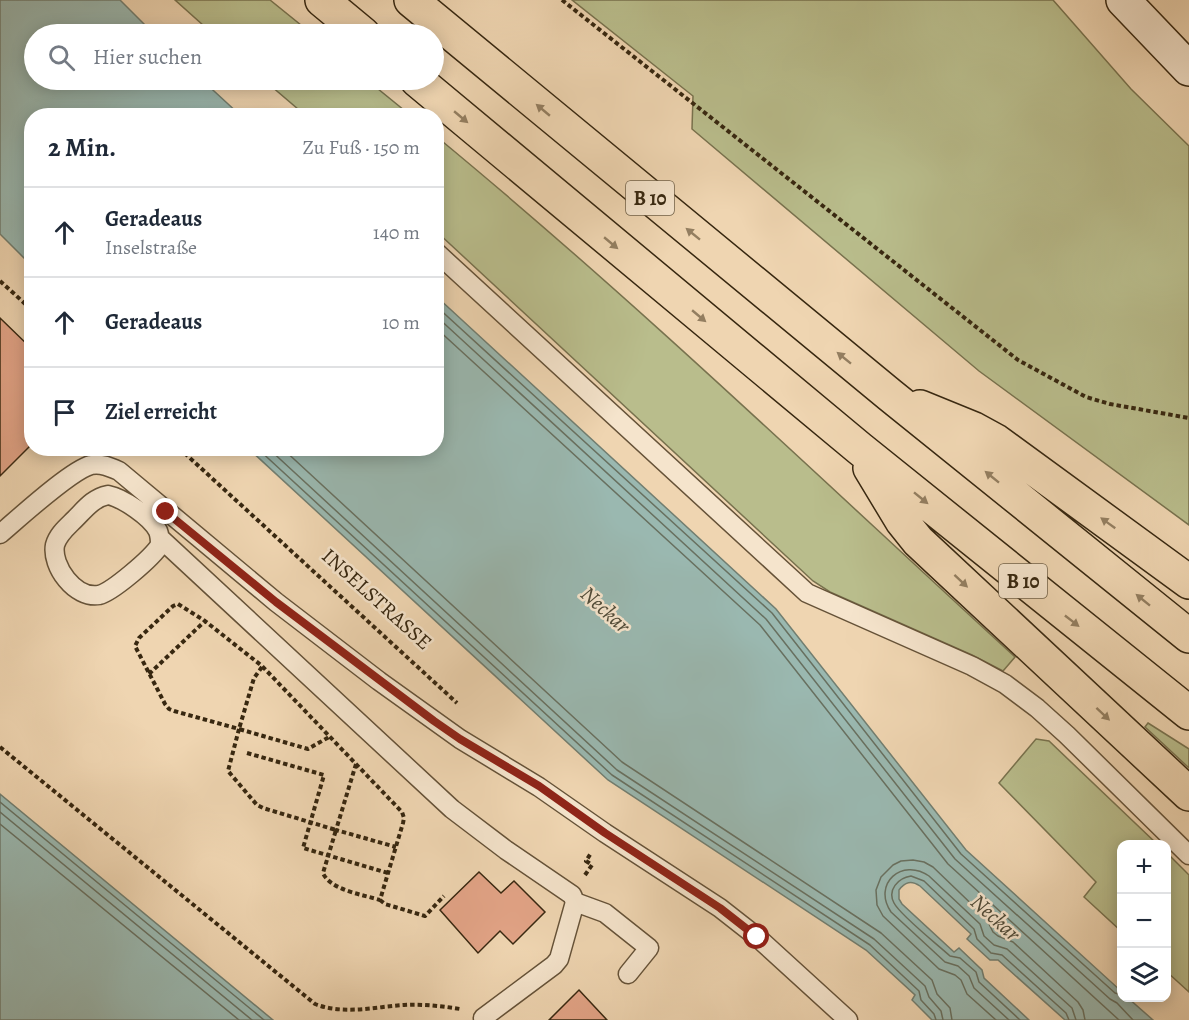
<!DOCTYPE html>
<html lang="de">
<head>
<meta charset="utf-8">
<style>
	:root { --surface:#fff; --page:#f2f2f3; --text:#1f2937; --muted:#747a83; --line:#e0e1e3 }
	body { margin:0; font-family:Alegreya,serif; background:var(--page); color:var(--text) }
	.controls { position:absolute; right:18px; bottom:18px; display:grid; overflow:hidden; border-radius:12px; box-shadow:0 3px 15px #0003 }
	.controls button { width:54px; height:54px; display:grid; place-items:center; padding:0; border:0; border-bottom:2px solid var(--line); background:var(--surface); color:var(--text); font:30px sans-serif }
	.stop { position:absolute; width:18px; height:18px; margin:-14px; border:4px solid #8f2418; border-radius:50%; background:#fff }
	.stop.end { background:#8f2418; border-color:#fff; box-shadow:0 2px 6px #0008 }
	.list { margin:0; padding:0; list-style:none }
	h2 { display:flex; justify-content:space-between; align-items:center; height:78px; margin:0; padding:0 24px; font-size:26px }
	h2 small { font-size:20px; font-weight:400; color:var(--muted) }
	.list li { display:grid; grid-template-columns:39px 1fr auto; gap:18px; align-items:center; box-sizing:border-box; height:90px; padding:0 24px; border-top:2px solid var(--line) }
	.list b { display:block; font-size:22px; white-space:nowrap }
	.list p { margin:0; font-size:20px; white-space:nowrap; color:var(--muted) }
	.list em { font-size:20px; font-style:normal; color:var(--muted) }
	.icon { flex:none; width:33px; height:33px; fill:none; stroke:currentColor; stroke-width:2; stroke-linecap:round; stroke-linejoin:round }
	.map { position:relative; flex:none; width:1189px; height:1020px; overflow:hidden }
	.search { position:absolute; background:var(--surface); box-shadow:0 3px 15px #0003; left:24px; top:24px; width:420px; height:66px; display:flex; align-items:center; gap:15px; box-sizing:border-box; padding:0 21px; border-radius:33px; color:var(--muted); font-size:22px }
	.panel { position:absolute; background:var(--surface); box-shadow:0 3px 15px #0003; left:24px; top:108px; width:420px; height:348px; border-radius:24px }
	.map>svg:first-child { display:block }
	.green { fill:#b9bd8c; stroke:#78724e; stroke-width:1.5 }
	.water { fill:#9ab8b0; stroke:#727e70; stroke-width:1.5 }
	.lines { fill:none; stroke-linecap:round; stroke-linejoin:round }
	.shore { stroke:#687060; stroke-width:1.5 }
	.building { fill:#e3a487; stroke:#372710; stroke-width:1.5 }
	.service-casing { stroke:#655238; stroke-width:21 }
	.secondary-casing { stroke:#372710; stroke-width:36 }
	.trunk-casing { stroke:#372710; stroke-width:36 }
	.path { stroke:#372710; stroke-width:4; stroke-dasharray:4.5 3; stroke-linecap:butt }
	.service { stroke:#f5e4cc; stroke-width:18 }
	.secondary { stroke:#f5e4cc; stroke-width:33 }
	.trunk { stroke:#efd5b1; stroke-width:33 }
	.oneway { fill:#937e60 }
	.route { stroke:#8f2418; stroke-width:8 }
	.labels { text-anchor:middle; stroke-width:5; stroke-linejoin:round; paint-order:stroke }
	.shield { fill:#f5e4cc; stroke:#706048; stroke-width:1.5 }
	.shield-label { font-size:20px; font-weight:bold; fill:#372710 }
	.street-label { font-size:21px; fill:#372710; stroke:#f5e4cc }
	.water-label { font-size:22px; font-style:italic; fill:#504b38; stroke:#f5e4cc }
</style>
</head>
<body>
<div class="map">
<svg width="1189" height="1020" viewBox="0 0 1189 1020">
	<rect width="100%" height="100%" fill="#efd5b1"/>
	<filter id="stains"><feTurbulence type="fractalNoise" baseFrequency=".00333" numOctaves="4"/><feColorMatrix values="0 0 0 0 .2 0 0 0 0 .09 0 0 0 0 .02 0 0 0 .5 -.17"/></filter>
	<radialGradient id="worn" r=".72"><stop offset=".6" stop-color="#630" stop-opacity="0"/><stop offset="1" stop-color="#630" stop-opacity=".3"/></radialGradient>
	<!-- green -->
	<path class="green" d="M175,0H270L312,34H213Z
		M572,0H1053L1131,89L1189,146V525L979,371L692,129L693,96Z
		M264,80H367L410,115H305Z
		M437,137C637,302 824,482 1015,657L1003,671L972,655L830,592L813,581L437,232Z
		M1148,723L1189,749V768L1145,727Z
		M1036,739L1049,741L1157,844H1122L1121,931L1084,897L1096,882L999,783Z
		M1167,853L1189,875V992L1167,972Z"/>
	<!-- water -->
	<path class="water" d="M0,0H120L154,34H34V80H202L240,115L32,116L31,265L0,234Z
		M437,297L776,609L966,850L1121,991L1122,998H1128L1153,1020H1065L998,960H990L967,939L971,934L920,886C911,880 905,882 899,890V899L902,904L954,952L959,948L982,970L984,978L1029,1020H932L912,1000L915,995L866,950L608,780L249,449L436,448Z
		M0,794L273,1020H0Z"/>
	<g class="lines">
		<!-- shore -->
		<path class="shore" d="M436,306L772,613L961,854L1115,993L1122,995
			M436,316L766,619L955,859L1110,999L1117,1003L1133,1020
			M436,328L760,625L948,864L1119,1020
			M257,448L612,775L870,945L919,991L921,1000L934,1014L936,1020
			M268,448L617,770L874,939L925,986L929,997L941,1011L943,1020
			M282,448L622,762L881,933L932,980L937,994L950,1008L952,1020
			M0,802L264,1020
			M0,812L252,1020
			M0,824L239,1020
			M996,1020L967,994L961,980L955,975L939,969L883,916L877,905L876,890L881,877L893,865L901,861L913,860L924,862L933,867L986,918L993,932L998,936L1013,942L1078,1002L1083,1010L1085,1020
			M1009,1020L974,988L969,976L958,966L945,962L891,912C872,884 902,857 929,876L980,924L984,936L994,945L1007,949L1072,1008L1076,1020
			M1020,1020L979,982L976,972L960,958L950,956C938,945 900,915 894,903C887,890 898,878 911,876L924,881L974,929L977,939L991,953L1002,955L1066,1013L1069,1020"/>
	</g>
	<!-- building -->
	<path class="building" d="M0,318L32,349V444L0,476Z
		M479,872L501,893L514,881L545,912L513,944L500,931L478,953L440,910Z
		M579,990L607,1020H549Z"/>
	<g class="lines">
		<!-- service casing -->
		<g class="service-casing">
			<path id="service" d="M436,252L807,593L972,666L1005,684L1037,708L1067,735L1189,855
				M108,495C123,498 151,517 158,531C160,536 160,541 160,545C152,558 112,592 99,595C75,599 51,566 55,545C58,534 67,527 75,519C85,509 93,498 108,495Z
				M0,534C19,518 71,470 91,465C101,463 110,467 119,471L276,602L379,681L460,739L539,787L605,833L720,908L757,937L848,1020
				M160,538L452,809L506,850L572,895L575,902L605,913L649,948L628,974
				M485,1020L483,1018L554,965L559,959L575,902"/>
		</g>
		<!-- secondary casing -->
		<g class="secondary-casing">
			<path id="secondary" d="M1123,0L1189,69"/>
		</g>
		<!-- trunk casing -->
		<g class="trunk-casing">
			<path id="trunk" d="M322,0L363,34
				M411,0L890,395L1189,636
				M417,80L859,448L1189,713
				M920,407L974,429L996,441L1189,582
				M870,468L902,521L918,541L1189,794"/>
		</g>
		<!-- path -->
		<path class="path" d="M562,0L1018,360L1086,397L1110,404L1189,418
			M0,281L32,310
			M179,448L457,703
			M178,604L205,621L262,666L402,812L404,818L403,823L380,900C364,895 330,890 323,873L336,830L263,808L257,805L228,771L239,729L174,711L169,709L165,704L135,646L139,638L173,606Z
			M262,667L254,678L239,729L308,749L329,737
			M149,674L205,621
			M0,747L315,1004C343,1015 374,1007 404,1005C423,1004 442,1006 460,1009
			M247,753L324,775L303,848L388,873
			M356,764L336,830L396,847
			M585,875L592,865L586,861L591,853
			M380,900L385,904L425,916L444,896"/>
		<!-- service -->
		<use href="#service" class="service"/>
		<!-- secondary -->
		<use href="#secondary" class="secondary"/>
		<!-- trunk -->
		<use href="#trunk" class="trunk"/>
	</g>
	<!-- one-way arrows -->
	<defs><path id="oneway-solid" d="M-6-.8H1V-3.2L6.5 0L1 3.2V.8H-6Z" transform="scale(1.5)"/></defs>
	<g class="oneway">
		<use href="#oneway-solid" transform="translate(543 110) rotate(-140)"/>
		<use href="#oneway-solid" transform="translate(461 117) rotate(40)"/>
		<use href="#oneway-solid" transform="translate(693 234) rotate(-141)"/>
		<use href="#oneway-solid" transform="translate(611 243) rotate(40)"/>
		<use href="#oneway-solid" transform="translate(699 316) rotate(40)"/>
		<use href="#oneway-solid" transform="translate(844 358) rotate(-141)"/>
		<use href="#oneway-solid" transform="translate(992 477) rotate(-141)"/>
		<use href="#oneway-solid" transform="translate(921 498) rotate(39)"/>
		<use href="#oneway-solid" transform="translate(1108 523) rotate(-144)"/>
		<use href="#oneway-solid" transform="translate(961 581) rotate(43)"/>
		<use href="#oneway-solid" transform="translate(1143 600) rotate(-141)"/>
		<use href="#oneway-solid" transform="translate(1072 621) rotate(38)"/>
		<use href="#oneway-solid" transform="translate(1103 714) rotate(43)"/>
	</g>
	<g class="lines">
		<!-- route -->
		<path class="route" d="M166,512L276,602L434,721L460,739L539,786L605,833L720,908L757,937"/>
	</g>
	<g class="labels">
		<!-- shield labels -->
		<g class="shield">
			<rect x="626" y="181" width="48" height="34" rx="4.5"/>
			<rect x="999" y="564" width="48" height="34" rx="4.5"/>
		</g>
		<g class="shield-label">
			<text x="650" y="205">B 10</text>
			<text x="1023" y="588">B 10</text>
		</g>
		<!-- street labels -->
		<g class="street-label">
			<text transform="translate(377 599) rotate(42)" y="7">INSELSTRASSE</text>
		</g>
		<!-- water labels -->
		<g class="water-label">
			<text transform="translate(606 609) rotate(42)" y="8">Neckar</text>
			<text transform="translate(996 917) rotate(42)" y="8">Neckar</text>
		</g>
	</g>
	<rect width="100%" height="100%" filter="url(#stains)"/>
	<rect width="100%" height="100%" fill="url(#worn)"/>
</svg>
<div class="controls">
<button>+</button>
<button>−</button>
<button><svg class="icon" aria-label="layers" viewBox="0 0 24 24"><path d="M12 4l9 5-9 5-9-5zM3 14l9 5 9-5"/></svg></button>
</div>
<div class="stop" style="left:757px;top:937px"></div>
<div class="stop end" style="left:166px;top:512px"></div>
<div class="search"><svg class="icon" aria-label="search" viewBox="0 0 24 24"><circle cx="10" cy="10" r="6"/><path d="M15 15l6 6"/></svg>Hier suchen</div>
<section class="panel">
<h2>2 Min.<small>Zu Fuß · 150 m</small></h2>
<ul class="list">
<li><svg class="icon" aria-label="ahead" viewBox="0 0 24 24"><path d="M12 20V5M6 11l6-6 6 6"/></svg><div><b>Geradeaus</b><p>Inselstraße</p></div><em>140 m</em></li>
<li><svg class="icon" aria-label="ahead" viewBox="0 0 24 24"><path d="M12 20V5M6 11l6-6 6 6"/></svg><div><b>Geradeaus</b></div><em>10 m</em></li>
<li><svg class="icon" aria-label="arrive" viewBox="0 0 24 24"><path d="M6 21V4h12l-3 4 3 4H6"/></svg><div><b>Ziel erreicht</b></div></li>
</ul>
</section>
</div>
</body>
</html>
